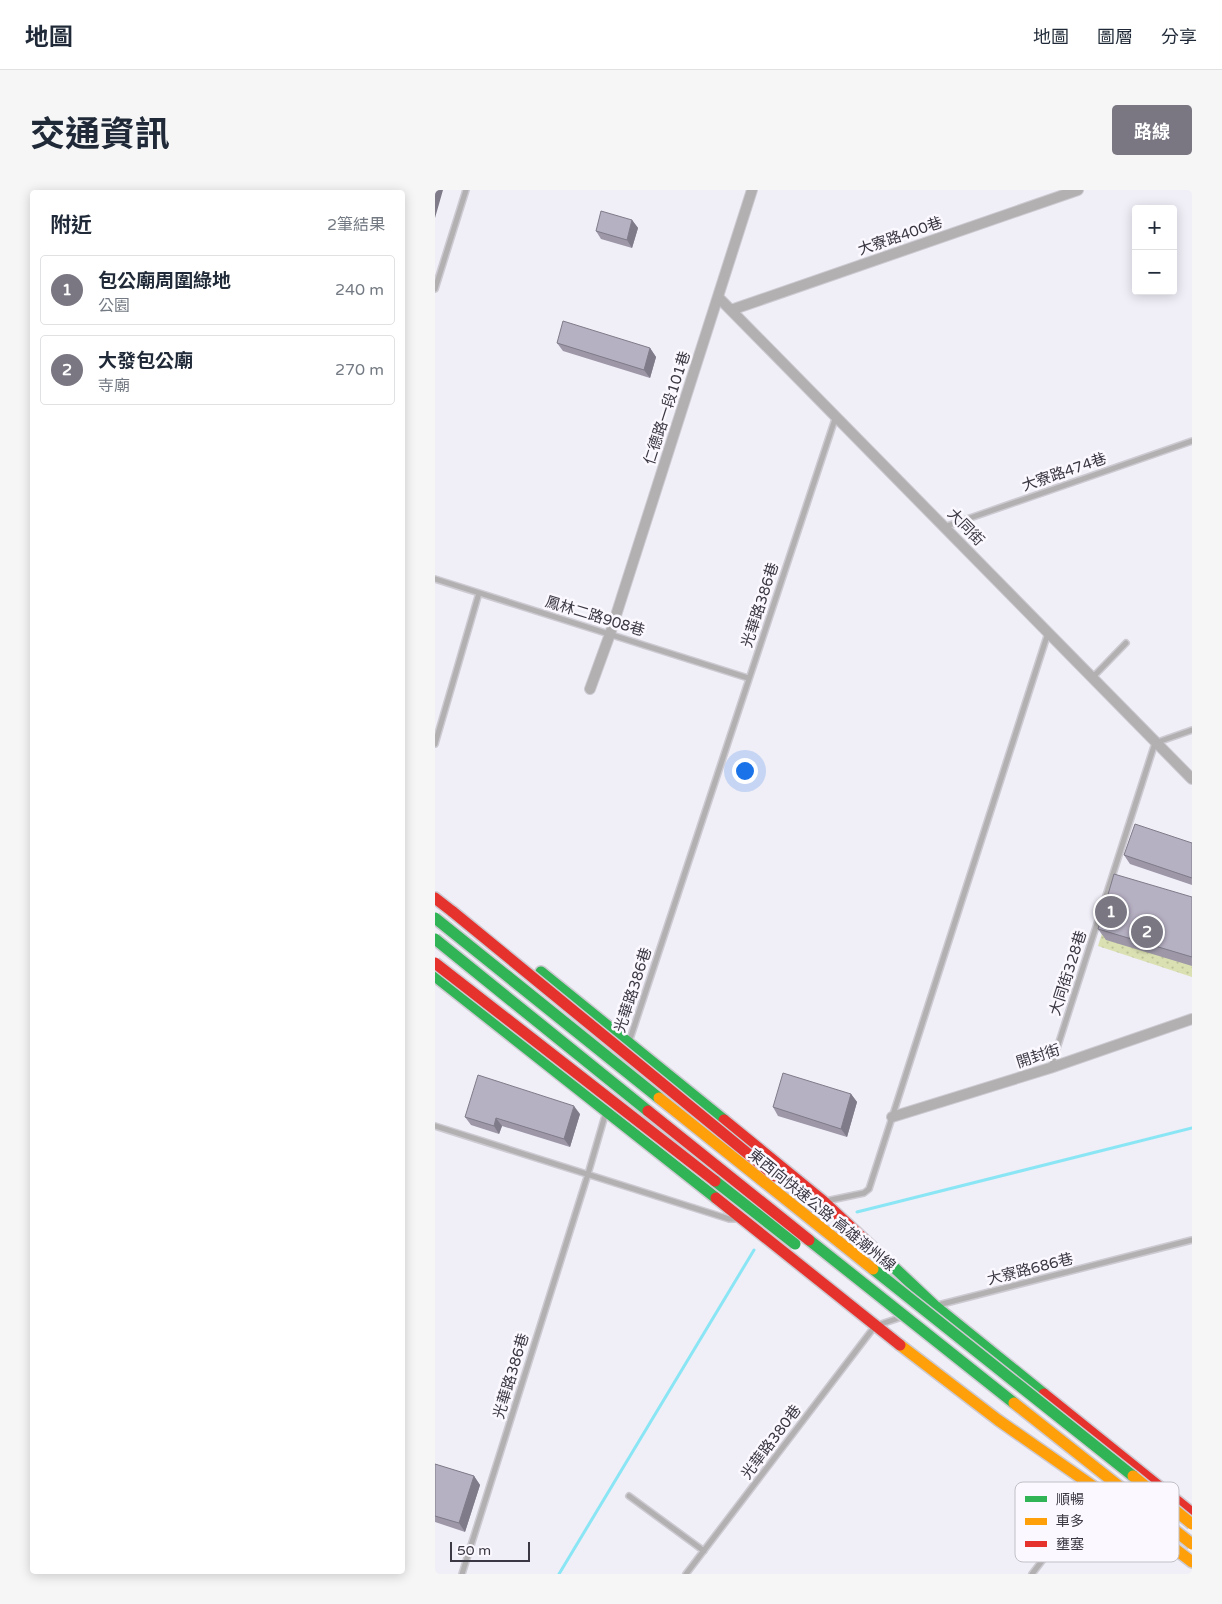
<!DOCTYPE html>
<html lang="zh-TW">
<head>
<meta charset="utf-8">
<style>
	:root { --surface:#fff; --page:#f6f6f7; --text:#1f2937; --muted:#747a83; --line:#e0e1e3; --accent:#7a7782 }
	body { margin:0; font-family:"Varela Round","Noto Sans TC",sans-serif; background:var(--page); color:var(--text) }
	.controls { position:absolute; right:15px; top:15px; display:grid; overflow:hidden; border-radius:5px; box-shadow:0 2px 12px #0003 }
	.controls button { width:45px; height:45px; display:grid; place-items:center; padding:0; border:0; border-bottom:1px solid var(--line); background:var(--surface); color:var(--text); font:25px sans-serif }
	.scale { position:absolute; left:15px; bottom:12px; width:80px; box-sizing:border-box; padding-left:5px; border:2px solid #3b3743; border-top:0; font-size:14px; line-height:18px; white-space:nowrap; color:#3b3743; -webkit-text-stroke:4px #fbf9ff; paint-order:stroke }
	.you { position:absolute; left:309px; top:580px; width:18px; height:18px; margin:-12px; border:4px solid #fff; border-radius:50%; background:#1a73e8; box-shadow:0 0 0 8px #1a73e833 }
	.badge { display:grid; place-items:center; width:32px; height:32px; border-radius:50%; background:var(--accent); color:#fff; font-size:16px; font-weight:700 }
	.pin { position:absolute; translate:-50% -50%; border:2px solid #fff; box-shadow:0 1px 5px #0006 }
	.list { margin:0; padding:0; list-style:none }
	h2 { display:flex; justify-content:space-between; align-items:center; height:65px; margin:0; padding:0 20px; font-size:21px }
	h2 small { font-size:16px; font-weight:400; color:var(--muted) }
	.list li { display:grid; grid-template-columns:32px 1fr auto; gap:15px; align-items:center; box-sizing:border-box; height:70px; margin:0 10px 10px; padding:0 10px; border:1px solid var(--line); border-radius:5px }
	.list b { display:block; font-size:19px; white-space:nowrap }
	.list p { margin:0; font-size:16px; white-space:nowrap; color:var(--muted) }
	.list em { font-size:16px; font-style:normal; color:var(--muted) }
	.map { position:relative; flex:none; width:757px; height:1384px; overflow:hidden; border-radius:5px }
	header { display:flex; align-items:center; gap:30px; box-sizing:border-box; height:70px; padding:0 25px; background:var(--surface); border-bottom:1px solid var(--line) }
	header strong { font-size:24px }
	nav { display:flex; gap:28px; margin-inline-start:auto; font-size:18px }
	.intro { display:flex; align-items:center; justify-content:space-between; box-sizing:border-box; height:120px; padding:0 30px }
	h1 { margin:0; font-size:35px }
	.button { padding:12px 22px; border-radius:5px; background:var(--accent); color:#fff; font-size:18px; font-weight:700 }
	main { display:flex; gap:30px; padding:0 30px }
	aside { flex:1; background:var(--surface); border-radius:5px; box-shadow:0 2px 12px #0003 }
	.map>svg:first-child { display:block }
	.park { fill:url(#park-dots) }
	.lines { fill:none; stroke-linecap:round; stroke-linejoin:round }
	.stream { stroke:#8ae6f4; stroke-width:3 }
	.lane-casing { stroke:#cdcad2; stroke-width:8 }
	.street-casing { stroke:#cdcad2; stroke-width:12 }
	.fast-casing { stroke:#cdcad2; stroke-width:14 }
	.slow-casing { stroke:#cdcad2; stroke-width:14 }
	.jam-casing { stroke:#cdcad2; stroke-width:14 }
	.lane { stroke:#b2b0b0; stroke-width:5 }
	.street { stroke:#b2b0b0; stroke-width:10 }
	.fast { stroke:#30b455; stroke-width:11 }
	.slow { stroke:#ff9f0a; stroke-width:11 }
	.jam { stroke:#e5322d; stroke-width:11 }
	.fast-bridge-casing { stroke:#cdcad2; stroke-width:14; stroke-linecap:butt }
	.slow-bridge-casing { stroke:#cdcad2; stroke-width:14; stroke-linecap:butt }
	.jam-bridge-casing { stroke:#cdcad2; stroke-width:14; stroke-linecap:butt }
	.fast-bridge { stroke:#30b455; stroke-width:11 }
	.slow-bridge { stroke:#ff9f0a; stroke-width:11 }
	.jam-bridge { stroke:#e5322d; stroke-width:11 }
	.wall { fill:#9d97a8 }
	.shaded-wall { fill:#7f7b88 }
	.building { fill:#b6b0c3; stroke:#7f7b88 }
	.labels { text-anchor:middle; stroke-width:5; stroke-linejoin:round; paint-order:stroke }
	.street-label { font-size:15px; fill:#3b3743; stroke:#fbf9ff }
	.key { fill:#fbf9ff; stroke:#c1bfc7; stroke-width:1 }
	.key-label { font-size:14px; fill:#3b3743 }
</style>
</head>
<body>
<header>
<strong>地圖</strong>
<nav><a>地圖</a><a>圖層</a><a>分享</a></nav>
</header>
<div class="intro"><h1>交通資訊</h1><a class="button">路線</a></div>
<main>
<aside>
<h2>附近<small>2筆結果</small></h2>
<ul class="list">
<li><span class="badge">1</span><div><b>包公廟周圍綠地</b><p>公園</p></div><em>240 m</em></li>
<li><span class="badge">2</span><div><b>大發包公廟</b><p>寺廟</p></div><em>270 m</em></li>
</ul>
</aside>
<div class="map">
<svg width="757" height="1384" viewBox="0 0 757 1384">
	<defs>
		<pattern id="park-dots" width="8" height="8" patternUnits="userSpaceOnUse" patternTransform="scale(1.25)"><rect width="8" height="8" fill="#dbe0b2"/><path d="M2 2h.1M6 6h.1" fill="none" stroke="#bdc19a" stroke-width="1.8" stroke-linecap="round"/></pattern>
	</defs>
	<rect width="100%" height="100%" fill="#f0eef7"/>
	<!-- park -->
	<path class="park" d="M683,693L757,776V787L663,756Z"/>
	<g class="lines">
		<!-- stream -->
		<path class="stream" d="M422,1022L757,938
			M124,1384L319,1060"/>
		<!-- lane casing -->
		<g class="lane-casing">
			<path id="lane" d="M0,99L31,0
				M509,337L757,251
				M0,389L313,488
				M657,488L691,453
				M0,554L44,403
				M194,852L401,226
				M616,877L720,553L757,540
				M0,936L294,1029H303
				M367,1016L429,1003L434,999L613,443
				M503,1115L757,1050
				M194,1306L269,1361
				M27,1384L153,984L171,922
				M251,1384L440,1136L464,1128
				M597,1384L661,1300"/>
		</g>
		<!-- street casing -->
		<g class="street-casing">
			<path id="street" d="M283,107L757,589
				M296,120L643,0
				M155,499L175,444L317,0
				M457,927L615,878L757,829"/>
		</g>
		<!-- fast casing -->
		<g class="fast-casing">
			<path id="fast" d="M106,782L289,930
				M0,786L281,1008
				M449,1068L500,1116L609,1204"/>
		</g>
		<!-- slow casing -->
		<g class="slow-casing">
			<path id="slow" d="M465,1155L563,1230L662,1299L757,1372"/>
		</g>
		<!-- jam casing -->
		<g class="jam-casing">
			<path id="jam" d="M0,708L18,722
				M289,930L388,1011L449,1068
				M281,1008L465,1155
				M609,1204L757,1323"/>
		</g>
		<!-- lane -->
		<use href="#lane" class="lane"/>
		<!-- street -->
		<use href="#street" class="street"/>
		<!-- fast -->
		<use href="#fast" class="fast"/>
		<!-- slow -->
		<use href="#slow" class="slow"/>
		<!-- jam -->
		<use href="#jam" class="jam"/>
		<!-- fast-bridge casing -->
		<g class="fast-bridge-casing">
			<path id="fast-bridge" d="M0,728L224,908
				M0,749L213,921
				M280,991L360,1054
				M374,1050L579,1213
				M438,1079L698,1286"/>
		</g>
		<!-- slow-bridge casing -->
		<g class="slow-bridge-casing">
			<path id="slow-bridge" d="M224,908L438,1079
				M579,1213L757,1354
				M698,1286L757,1334"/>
		</g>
		<!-- jam-bridge casing -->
		<g class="jam-bridge-casing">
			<path id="jam-bridge" d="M18,722L340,986
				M0,773L280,991
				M213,921L374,1050"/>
		</g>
		<!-- fast-bridge -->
		<use href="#fast-bridge" class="fast-bridge"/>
		<!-- slow-bridge -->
		<use href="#slow-bridge" class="slow-bridge"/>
		<!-- jam-bridge -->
		<use href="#jam-bridge" class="jam-bridge"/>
	</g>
	<!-- wall -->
	<path class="wall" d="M197,30L203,38L197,58L166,49L161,41Z
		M122,153L215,158L221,167L215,188L128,161Z
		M757,653V695L695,674L689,665Z
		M757,707V776L671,750L663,739Z
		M416,904L422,912L412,947L343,926L338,917Z
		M145,924L135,957L67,936L64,944L36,935L30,927Z
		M0,1274L39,1286L45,1295L30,1342L0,1332Z"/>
	<!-- shaded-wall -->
	<path class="shaded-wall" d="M0,0H8L0,28Z
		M197,30L203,38L197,58L192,50Z
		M215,158L221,167L215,188L209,180Z
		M416,904L422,912L412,947L406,939Z
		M139,916L145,924L135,957L129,949Z
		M61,928L67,936L64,944L59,936Z
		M39,1286L45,1295L30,1342L24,1333Z"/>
	<!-- building -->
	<path class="building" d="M166,21L197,30L192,50L161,41Z
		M128,131L215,158L209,180L122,153Z
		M700,634L757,653V688L689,665Z
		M679,684L757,707V767L663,739Z
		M348,883L416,904L406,939L338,917Z
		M43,885L139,916L129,949L61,928L59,936L30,927Z
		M0,1274L39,1286L24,1333L0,1326Z"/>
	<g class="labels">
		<!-- street labels -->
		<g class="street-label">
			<text transform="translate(465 46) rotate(-19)" y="5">大寮路400巷</text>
			<text transform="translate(232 218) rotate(-72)" y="5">仁德路一段101巷</text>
			<text transform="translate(629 282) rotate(-19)" y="5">大寮路474巷</text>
			<text transform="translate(531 337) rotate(46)" y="5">大同街</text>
			<text transform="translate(325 415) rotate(-72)" y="5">光華路386巷</text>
			<text transform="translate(160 426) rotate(17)" y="5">鳳林二路908巷</text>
			<text transform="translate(633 783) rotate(-72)" y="5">大同街328巷</text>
			<text transform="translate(198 800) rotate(-72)" y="5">光華路386巷</text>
			<text transform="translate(603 866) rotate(-18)" y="5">開封街</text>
			<text transform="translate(387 1020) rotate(39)" y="5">東西向快速公路 高雄潮州線</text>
			<text transform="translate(595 1079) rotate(-14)" y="5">大寮路686巷</text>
			<text transform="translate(76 1186) rotate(-73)" y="5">光華路386巷</text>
			<text transform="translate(336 1252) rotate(-53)" y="5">光華路380巷</text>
		</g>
	</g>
	<!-- legend -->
	<rect x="580" y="1292" width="164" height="80" rx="8" class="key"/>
	<rect x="590" y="1306" width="22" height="6" fill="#30b455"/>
	<rect x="590" y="1328" width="22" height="7" fill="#ff9f0a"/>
	<rect x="590" y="1351" width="22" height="6" fill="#e5322d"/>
	<g class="key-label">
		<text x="621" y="1314">順暢</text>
		<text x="621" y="1336">車多</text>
		<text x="621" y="1359">壅塞</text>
	</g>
</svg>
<div class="controls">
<button>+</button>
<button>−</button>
</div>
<div class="scale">50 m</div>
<div class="you"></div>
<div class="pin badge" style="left:676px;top:722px">1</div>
<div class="pin badge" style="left:712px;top:742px">2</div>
</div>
</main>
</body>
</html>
